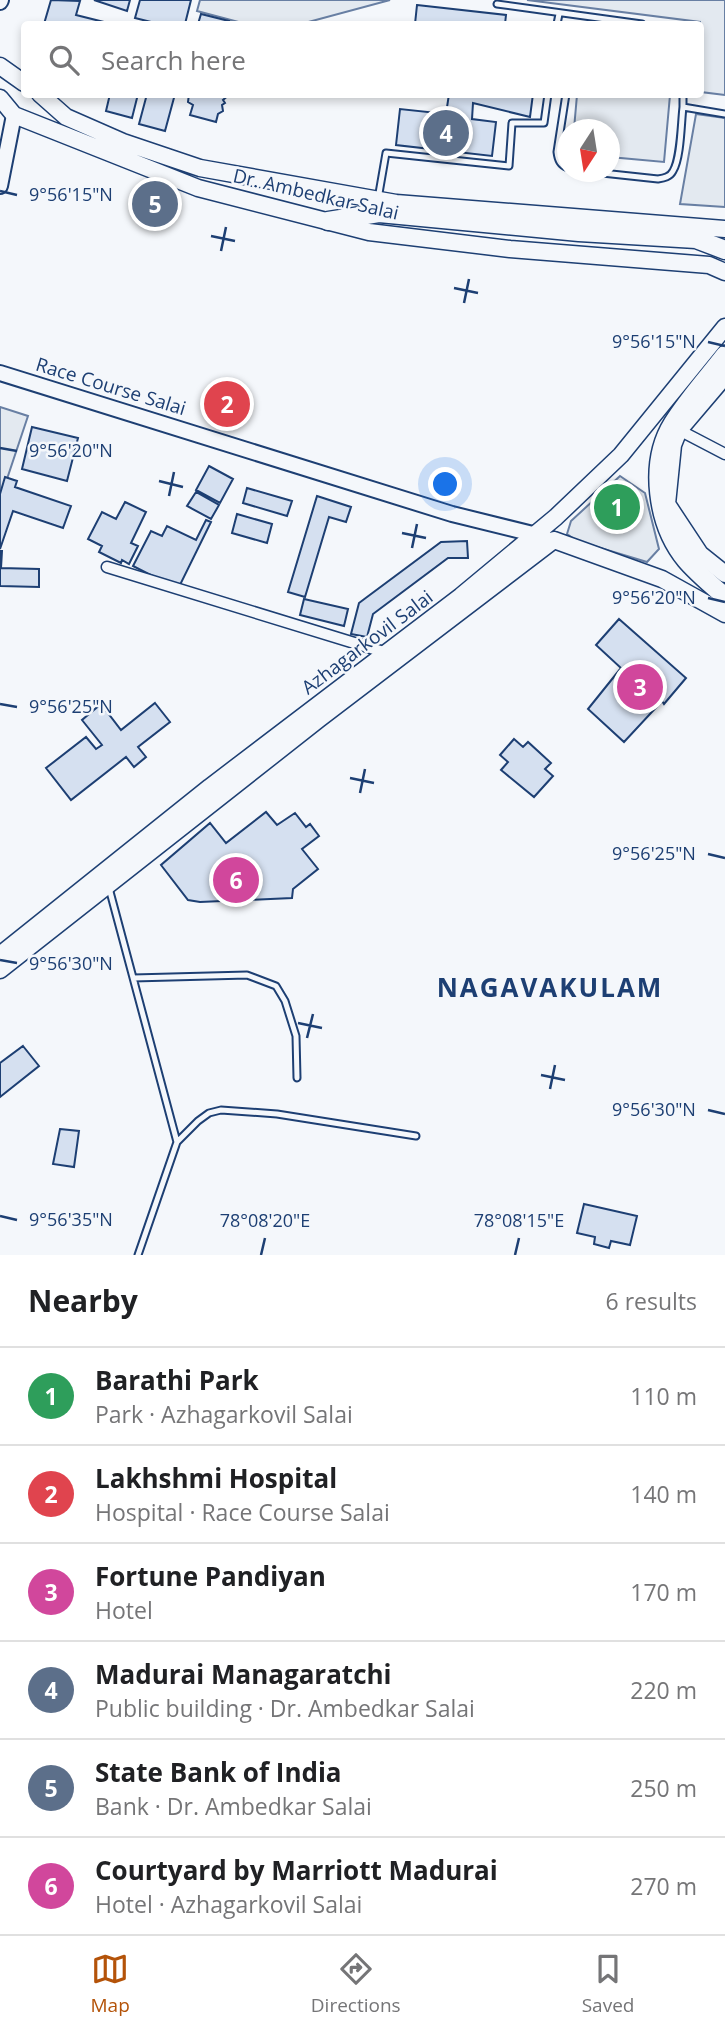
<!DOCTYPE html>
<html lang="en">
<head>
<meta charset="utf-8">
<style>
	:root { --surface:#fff; --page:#f2f2f2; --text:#202124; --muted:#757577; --line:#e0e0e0; --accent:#b45309 }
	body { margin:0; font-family:"Open Sans",sans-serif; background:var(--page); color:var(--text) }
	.compass { position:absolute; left:557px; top:119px; width:63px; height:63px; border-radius:50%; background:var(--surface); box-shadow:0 4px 10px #0003; rotate:192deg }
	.you { position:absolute; left:446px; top:485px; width:24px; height:24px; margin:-18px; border:5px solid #fff; border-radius:50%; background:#1a73e8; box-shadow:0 0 0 10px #1a73e833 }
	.badge { display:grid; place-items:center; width:46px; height:46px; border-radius:50%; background:var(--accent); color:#fff; font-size:23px; font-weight:700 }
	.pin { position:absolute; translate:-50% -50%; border:4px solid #fff; box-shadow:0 2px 7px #0006 }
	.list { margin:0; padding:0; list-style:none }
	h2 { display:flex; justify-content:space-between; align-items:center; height:91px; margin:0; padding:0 28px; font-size:30px }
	h2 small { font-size:23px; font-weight:400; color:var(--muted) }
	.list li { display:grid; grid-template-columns:46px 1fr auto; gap:21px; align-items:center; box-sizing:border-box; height:98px; padding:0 28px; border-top:2px solid var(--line) }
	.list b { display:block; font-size:26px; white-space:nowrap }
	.list p { margin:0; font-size:23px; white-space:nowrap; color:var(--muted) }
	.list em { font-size:23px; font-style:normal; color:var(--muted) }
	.icon { flex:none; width:38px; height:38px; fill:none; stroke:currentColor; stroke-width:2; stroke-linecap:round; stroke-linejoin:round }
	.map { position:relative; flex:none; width:725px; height:1255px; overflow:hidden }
	.search { position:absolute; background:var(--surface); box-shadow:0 4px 10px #0003; left:21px; right:21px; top:21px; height:77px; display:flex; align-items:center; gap:18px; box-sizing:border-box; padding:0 24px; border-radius:7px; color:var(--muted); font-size:26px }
	.sheet { height:679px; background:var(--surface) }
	nav { display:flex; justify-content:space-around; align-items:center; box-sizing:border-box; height:98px; border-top:2px solid var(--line); background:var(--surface); font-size:19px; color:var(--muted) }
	nav a { display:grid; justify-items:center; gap:4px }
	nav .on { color:var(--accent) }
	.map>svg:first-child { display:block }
	.green { fill:#e3e9f0; stroke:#687fa3; stroke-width:2 }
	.building { fill:#d5e0f0; stroke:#1d3f73; stroke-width:2 }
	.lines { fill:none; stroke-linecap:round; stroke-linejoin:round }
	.lane-casing { stroke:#1d3f73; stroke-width:9 }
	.street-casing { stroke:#1d3f73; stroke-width:13 }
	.secondary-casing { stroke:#1d3f73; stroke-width:18 }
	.primary-casing { stroke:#1d3f73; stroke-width:19 }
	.highway-casing { stroke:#1d3f73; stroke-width:21 }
	.lane { stroke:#f4f7fb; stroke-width:5 }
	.street { stroke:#f4f7fb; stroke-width:10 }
	.secondary { stroke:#f4f7fb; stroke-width:14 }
	.primary { stroke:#f4f7fb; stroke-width:16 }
	.highway { stroke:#f4f7fb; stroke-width:18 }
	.ticks { fill:none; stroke:#1d3f73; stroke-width:2.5 }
	.labels { text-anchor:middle; stroke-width:5; stroke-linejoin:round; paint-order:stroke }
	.street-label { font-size:19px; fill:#1d3f73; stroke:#f4f7fb }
	.district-label { font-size:26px; font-weight:bold; letter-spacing:2px; fill:#1d3f73; stroke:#f4f7fb }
	.ticks-label { font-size:18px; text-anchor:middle; fill:#1d3f73; stroke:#f4f7fb; stroke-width:5; stroke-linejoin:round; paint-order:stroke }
</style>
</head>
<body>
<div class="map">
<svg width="725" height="1255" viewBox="0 0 725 1255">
	<rect width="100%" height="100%" fill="#f4f7fb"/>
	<!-- green -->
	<path class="green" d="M200,0H390L301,24H246L197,11Z
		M527,0H725V95L701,92L700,22Z
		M577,95H670L664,162L610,157V130L574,129Z
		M696,114L725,118V207L680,204Z
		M0,407L28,416L0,500Z
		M620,476L645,493L659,549L647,562L577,541L567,534L571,521Z"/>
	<!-- building -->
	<path class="building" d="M51,0L80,1L76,15L112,24H44Z
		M94,0H130L127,11Z
		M140,0H191L185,24H159L135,18Z
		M417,5L506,15L505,24H415Z
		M201,14L229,21L228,24H198Z
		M110,94H138L132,118L106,111Z
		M147,94H175L165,131L139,124Z
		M189,94H230L223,100L225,103L222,105L223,111L218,114L216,122L190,115L193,105L188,102Z
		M449,94H533L530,117L473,103L472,119L496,122L492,156L396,145L400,109L446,114Z
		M218,385L240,390L234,418L212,413Z
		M32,427L78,438L67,481L22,469Z
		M209,466L233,479L220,503L196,490Z
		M5,477L17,481L15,487L71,506L63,528L13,511L0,549V494Z
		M247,488L292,501L287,516L243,503Z
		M196,492L219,505L211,519L187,506Z
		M317,496L351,507L346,522L329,517L305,597L288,592Z
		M125,502L146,512L131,543L138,546L129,564L122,560L121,563L99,552L102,546L88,539L102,512L116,519Z
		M237,514L272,524L267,543L232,533Z
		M206,520L211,522L178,589L133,566L151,531L162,536L167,526L196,540Z
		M467,541L468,558H448L373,614L367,637L351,634L359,603L363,600L441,542Z
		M0,551H2L1,568L39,569V587L0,586Z
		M304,599L348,609L344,626L300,615Z
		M619,619L686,678L664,704L662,701L624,742L588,709L621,668L596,645Z
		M155,703L170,722L138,747L146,757L134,767L126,757L71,800L46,768L86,737L96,749L102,745L82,720L101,704L121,730Z
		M514,739L523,747L528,742L551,763L545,769L553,776L534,797L501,770L508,762L500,755Z
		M266,812L277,825L295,813L306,827L310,824L319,836L302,849L318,869L293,889L292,898L200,902L188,900L161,865L210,823L226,843Z
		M23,1046L39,1066L0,1097V1063Z
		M60,1129L79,1131L74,1167L53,1164Z
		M584,1204L637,1216L630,1245L611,1241L609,1248L594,1244L595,1237L577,1233Z"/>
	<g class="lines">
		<!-- lane casing -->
		<g class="lane-casing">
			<path id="lane" d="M497,4L642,24
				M557,24L559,14
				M566,94L557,152C558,160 560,165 568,168
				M683,94V107L725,114
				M593,172L658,179C664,178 670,177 673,171C681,158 681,123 683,107
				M378,199L386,153L509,166L512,123H544L548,94
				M109,888L177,1142
				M133,978L247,975L276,986L285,1001L296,1036L297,1078
				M138,1255L177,1142L198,1121L209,1113L221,1110L277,1114L416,1136"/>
		</g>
		<!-- street casing -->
		<g class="street-casing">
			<path id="street" d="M679,430L725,454
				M107,567L387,653"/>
		</g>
		<!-- secondary casing -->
		<g class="secondary-casing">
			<path id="secondary" d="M0,2L1,0
				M0,186L14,115
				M0,373L452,514L545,537"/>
		</g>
		<!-- primary casing -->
		<g class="primary-casing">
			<path id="primary" d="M0,66L24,83
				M40,94L66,117L123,142L200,168L396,203L725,229
				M0,98L14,115L198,188L369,232L510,249L709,265L725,272
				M725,376L679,430L673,445L667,504L700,554L725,574
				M554,540L662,579L725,614
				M0,955L210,787L461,596L556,517L621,455L725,327
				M0,970L319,719L554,540"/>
		</g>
		<!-- highway casing -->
		<g class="highway-casing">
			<path id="highway" d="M328,221L379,213L579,232L696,239L725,250
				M725,355C708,377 688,399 673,423C648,463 657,525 686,560C697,573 712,585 725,597"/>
		</g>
		<!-- lane -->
		<use href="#lane" class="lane"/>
		<!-- street -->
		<use href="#street" class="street"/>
		<!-- secondary -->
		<use href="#secondary" class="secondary"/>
		<!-- primary -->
		<use href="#primary" class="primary"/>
		<!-- highway -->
		<use href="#highway" class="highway"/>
	</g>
	<!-- ticks -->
	<path class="ticks" d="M0,191L17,195M211,236L235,241M221,251L226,227M454,288L478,293M464,303L469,279M708,342L725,346M0,448L17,451M159,481L183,487M169,496L174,472M402,533L426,538M412,548L417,524M708,598L725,602M0,704L17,707M350,778L374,783M360,793L365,769M708,854L725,858M0,960L17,963M298,1023L322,1028M307,1038L313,1014M541,1075L565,1080M550,1089L555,1065M708,1110L725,1114M0,1216L17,1220M261,1255L265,1238M515,1255L519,1238"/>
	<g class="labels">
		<!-- street labels -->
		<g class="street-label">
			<text transform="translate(316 194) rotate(13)" y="7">Dr. Ambedkar Salai</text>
			<text transform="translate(111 386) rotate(17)" y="7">Race Course Salai</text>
			<text transform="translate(367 642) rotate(-37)" y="7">Azhagarkovil Salai</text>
		</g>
		<!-- district labels -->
		<g class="district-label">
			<text x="550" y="997">NAGAVAKULAM</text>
		</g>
	</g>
	<g class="ticks-label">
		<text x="71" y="201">9°56'15"N</text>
		<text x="654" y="348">9°56'15"N</text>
		<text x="71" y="457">9°56'20"N</text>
		<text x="654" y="604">9°56'20"N</text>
		<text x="71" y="713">9°56'25"N</text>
		<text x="654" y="860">9°56'25"N</text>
		<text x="71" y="970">9°56'30"N</text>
		<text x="654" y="1116">9°56'30"N</text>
		<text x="71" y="1226">9°56'35"N</text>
		<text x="265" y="1227">78°08'20"E</text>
		<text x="519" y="1227">78°08'15"E</text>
	</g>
</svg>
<svg class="compass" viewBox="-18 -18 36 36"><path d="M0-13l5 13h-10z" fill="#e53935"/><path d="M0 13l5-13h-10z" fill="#757577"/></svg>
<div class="you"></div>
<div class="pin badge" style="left:617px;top:507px;background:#2e9e5b">1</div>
<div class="pin badge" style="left:227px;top:404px;background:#e0444e">2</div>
<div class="pin badge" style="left:640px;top:687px;background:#d1479c">3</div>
<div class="pin badge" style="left:446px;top:133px;background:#5c6f8a">4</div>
<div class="pin badge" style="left:155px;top:204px;background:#5c6f8a">5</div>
<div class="pin badge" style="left:236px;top:880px;background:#d1479c">6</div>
<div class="search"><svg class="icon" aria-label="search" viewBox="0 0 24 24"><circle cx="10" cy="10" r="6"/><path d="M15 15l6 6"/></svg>Search here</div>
</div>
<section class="sheet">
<h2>Nearby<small>6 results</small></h2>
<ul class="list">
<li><span class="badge" style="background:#2e9e5b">1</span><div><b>Barathi Park</b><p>Park · Azhagarkovil Salai</p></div><em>110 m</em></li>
<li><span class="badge" style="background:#e0444e">2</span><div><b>Lakhshmi Hospital</b><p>Hospital · Race Course Salai</p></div><em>140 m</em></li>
<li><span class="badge" style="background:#d1479c">3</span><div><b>Fortune Pandiyan</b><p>Hotel</p></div><em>170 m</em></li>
<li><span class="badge" style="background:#5c6f8a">4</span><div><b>Madurai Managaratchi</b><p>Public building · Dr. Ambedkar Salai</p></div><em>220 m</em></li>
<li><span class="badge" style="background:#5c6f8a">5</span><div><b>State Bank of India</b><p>Bank · Dr. Ambedkar Salai</p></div><em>250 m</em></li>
<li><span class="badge" style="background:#d1479c">6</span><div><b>Courtyard by Marriott Madurai</b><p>Hotel · Azhagarkovil Salai</p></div><em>270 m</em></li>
</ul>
</section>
<nav>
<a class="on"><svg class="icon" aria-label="map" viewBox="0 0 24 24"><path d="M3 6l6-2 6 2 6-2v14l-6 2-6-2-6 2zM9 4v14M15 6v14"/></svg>Map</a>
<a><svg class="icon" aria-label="directions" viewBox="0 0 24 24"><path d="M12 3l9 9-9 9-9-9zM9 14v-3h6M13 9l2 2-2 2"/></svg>Directions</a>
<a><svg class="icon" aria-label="saved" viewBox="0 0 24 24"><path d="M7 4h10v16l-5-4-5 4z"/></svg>Saved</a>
</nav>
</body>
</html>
